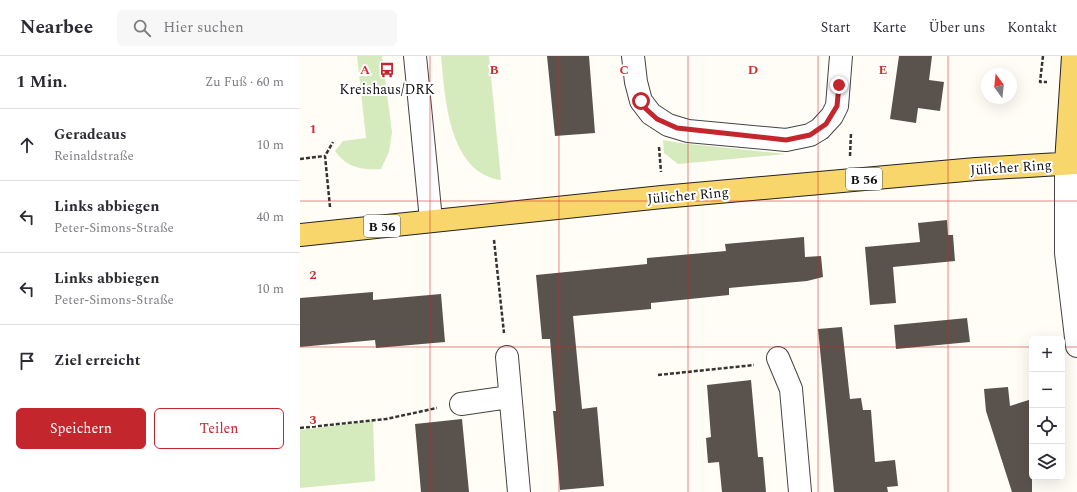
<!DOCTYPE html>
<html lang="de">
<head>
<meta charset="utf-8">
<style>
	:root { --surface:#fff; --page:#f7f7f7; --text:#2b2b33; --muted:#7c7c81; --line:#e1e1e2; --accent:#c4262e }
	body { margin:0; font-family:Spectral,serif; background:var(--page); color:var(--text) }
	.controls { position:absolute; right:12px; bottom:12px; display:grid; overflow:hidden; border-radius:6px; box-shadow:0 4px 16px #0002 }
	.controls button { width:36px; height:36px; display:grid; place-items:center; padding:0; border:0; border-bottom:1px solid var(--line); background:var(--surface); color:var(--text); font:20px sans-serif }
	.compass { position:absolute; left:681px; top:12px; width:36px; height:36px; border-radius:50%; background:var(--surface); box-shadow:0 4px 16px #0002; rotate:345deg }
	.stop { position:absolute; width:12px; height:12px; margin:-9px; border:3px solid #c4262e; border-radius:50%; background:#fff }
	.stop.end { background:#c4262e; border-color:#fff; box-shadow:0 1px 4px #0008 }
	.list { margin:0; padding:0; list-style:none }
	h2 { display:flex; justify-content:space-between; align-items:center; height:52px; margin:0; padding:0 16px; font-size:17px }
	h2 small { font-size:13px; font-weight:400; color:var(--muted) }
	.list li { display:grid; grid-template-columns:26px 1fr auto; gap:12px; align-items:center; box-sizing:border-box; height:72px; padding:0 16px; border-top:1px solid var(--line) }
	.list b { display:block; font-size:15px; white-space:nowrap }
	.list p { margin:0; font-size:13px; white-space:nowrap; color:var(--muted) }
	.list em { font-size:13px; font-style:normal; color:var(--muted) }
	.actions { display:flex; gap:8px; padding:12px 16px }
	.actions a { flex:1; padding:9px 0; border:1px solid var(--accent); border-radius:6px; text-align:center; font-size:14px; color:var(--accent) }
	.actions .main { background:var(--accent); color:#fff }
	.icon { flex:none; width:22px; height:22px; fill:none; stroke:currentColor; stroke-width:2; stroke-linecap:round; stroke-linejoin:round }
	.map { position:relative; flex:none; width:777px; height:436px; overflow:hidden }
	header { display:flex; align-items:center; gap:24px; box-sizing:border-box; height:56px; padding:0 20px; background:var(--surface); border-bottom:1px solid var(--line) }
	header strong { font-size:19px }
	nav { display:flex; gap:22px; margin-inline-start:auto; font-size:14px }
	.search { width:280px; height:36px; background:var(--page); display:flex; align-items:center; gap:10px; box-sizing:border-box; padding:0 14px; border-radius:6px; color:var(--muted); font-size:15px }
	main { display:flex }
	aside { flex:1; background:var(--surface) }
	.map>svg:first-child { display:block }
	.green { fill:#d5ebbd }
	.building { fill:#5a524d }
	.lines { fill:none; stroke-linecap:round; stroke-linejoin:round }
	.minor-casing { stroke:#444; stroke-width:24 }
	.major-casing { stroke:#222; stroke-width:24 }
	.path { stroke:#333; stroke-width:2.5; stroke-dasharray:4 2; stroke-linecap:butt }
	.minor { stroke:#fff; stroke-width:22 }
	.major { stroke:#f9d66b; stroke-width:22 }
	.route { stroke:#c4262e; stroke-width:5 }
	.grid { fill:none; stroke:#d62828; stroke-width:1; stroke-opacity:0.55 }
	.labels { text-anchor:middle; stroke-width:4; stroke-linejoin:round; paint-order:stroke }
	.shield { fill:#fff; stroke:#585858; stroke-width:1 }
	.shield-label { font-size:13px; font-weight:bold; fill:#111 }
	.poi-label { font-size:14px; fill:#111; stroke:#fff }
	.street-label { font-size:14px; fill:#111; stroke:#fff }
	.grid-label { font-size:13px; text-anchor:middle; font-weight:bold; fill:#d62828; stroke:#fff; stroke-width:4; stroke-linejoin:round; paint-order:stroke }
</style>
</head>
<body>
<header>
<strong>Nearbee</strong>
<div class="search"><svg class="icon" aria-label="search" viewBox="0 0 24 24"><circle cx="10" cy="10" r="6"/><path d="M15 15l6 6"/></svg>Hier suchen</div>
<nav><a>Start</a><a>Karte</a><a>Über uns</a><a>Kontakt</a></nav>
</header>
<main>
<aside>
<h2>1 Min.<small>Zu Fuß · 60 m</small></h2>
<ul class="list">
<li><svg class="icon" aria-label="ahead" viewBox="0 0 24 24"><path d="M12 20V5M6 11l6-6 6 6"/></svg><div><b>Geradeaus</b><p>Reinaldstraße</p></div><em>10 m</em></li>
<li><svg class="icon" aria-label="left" viewBox="0 0 24 24"><path d="M17 20v-9H6M10 6l-5 5 5 5"/></svg><div><b>Links abbiegen</b><p>Peter-Simons-Straße</p></div><em>40 m</em></li>
<li><svg class="icon" aria-label="left" viewBox="0 0 24 24"><path d="M17 20v-9H6M10 6l-5 5 5 5"/></svg><div><b>Links abbiegen</b><p>Peter-Simons-Straße</p></div><em>10 m</em></li>
<li><svg class="icon" aria-label="arrive" viewBox="0 0 24 24"><path d="M6 21V4h12l-3 4 3 4H6"/></svg><div><b>Ziel erreicht</b></div></li>
</ul>
<div class="actions"><a class="main">Speichern</a><a>Teilen</a></div>
</aside>
<div class="map">
<svg width="777" height="436" viewBox="0 0 777 436">
	<rect width="100%" height="100%" fill="#fffdf5"/>
	<!-- green -->
	<path class="green" d="M57,0H82L92,76L89,96L81,113C62,114 47,112 35,95L43,85L66,82Z
		M141,0H189L201,124C148,117 145,40 141,0Z
		M363,84L380,87L486,98L378,108L364,97Z
		M73,365L75,425L0,432V374Z"/>
	<!-- building -->
	<path class="building" d="M247,0H289L295,77L255,80Z
		M599,0H632L629,24L644,26L640,55L618,52L616,67L590,63Z
		M647,164L648,179H653L655,205L593,211L596,247L570,249L565,191L620,186L618,167Z
		M504,181L505,201L521,200L523,221L507,225L429,232V239L351,247V253L273,260L282,353L297,351L304,430L260,434L253,355H256L250,283H242L236,219L347,208V202L426,195L425,188Z
		M73,236V244L141,238L145,286L76,292L75,284L0,291V242Z
		M667,262L670,286L596,293L594,269Z
		M542,271L550,343L561,342L563,354H571L575,406L595,404L598,430L587,431L588,436H534L518,273Z
		M451,324L458,401H463L466,436H422L419,406L408,407L406,382L411,381L407,329Z
		M708,331L710,350L732,343V436H712L686,355L684,333Z
		M162,363L169,436H121L115,368Z"/>
	<g class="lines">
		<!-- minor casing -->
		<g class="minor-casing">
			<path id="minor" d="M115,0L131,164
				M333,0L336,26L341,45L351,58L368,69L388,75L486,84L510,79L520,73L532,60L537,50L541,0
				M766,107V197L777,290
				M207,301L219,436
				M478,302L491,333L500,436
				M161,348L210,341"/>
		</g>
		<!-- major casing -->
		<g class="major-casing">
			<path id="major" d="M766,107L773,0
				M0,179L362,141L676,113L777,107"/>
		</g>
		<!-- path -->
		<path class="path" d="M743,0L740,26H747
			M359,91L361,116
			M550,100L551,77
			M0,103L25,100
			M30,151L25,100L33,86
			M194,184L204,277
			M358,319L454,309
			M0,372L86,363L137,352"/>
		<!-- minor -->
		<use href="#minor" class="minor"/>
		<!-- major -->
		<use href="#major" class="major"/>
	</g>
	<g class="lines">
		<!-- route -->
		<path class="route" d="M341,45L346,53L357,63L377,72L486,84L510,79L526,68L537,50L539,29"/>
	</g>
	<!-- grid -->
	<path class="grid" d="M130,0V436M259,0V436M388,0V436M518,0V436M648,0V436M0,145H777M0,291H732M762,291H777"/>
	<!-- icons -->
	<defs>
		<g id="bus-bare" transform="scale(1.2)"><path d="M-5-6H5V4H4V6H2V4H-2V6H-4V4H-5ZM-3.5-4V0h7V-4ZM-3.5 1.2v1.5H-2V1.2ZM2 1.2v1.5H3.5V1.2Z" fill="#c4262e" stroke="#fff" stroke-width="2.5" paint-order="stroke"/></g>
	</defs>
	<g fill-rule="evenodd">
		<use href="#bus-bare" x="87" y="14"/>
	</g>
	<g class="labels">
		<!-- shield labels -->
		<g class="shield">
			<rect x="546" y="112" width="36" height="22" rx="3"/>
			<rect x="64" y="159" width="36" height="22" rx="3"/>
		</g>
		<g class="shield-label">
			<text x="564" y="128">B 56</text>
			<text x="82" y="175">B 56</text>
		</g>
		<!-- poi labels -->
		<g class="poi-label">
			<text x="87" y="38">Kreishaus/DRK</text>
		</g>
		<!-- street labels -->
		<g class="street-label">
			<text transform="translate(711 111) rotate(-4)" y="5">Jülicher Ring</text>
			<text transform="translate(388 139) rotate(-5)" y="5">Jülicher Ring</text>
		</g>
	</g>
	<g class="grid-label">
		<text x="65" y="18">A</text>
		<text x="194" y="18">B</text>
		<text x="324" y="18">C</text>
		<text x="453" y="18">D</text>
		<text x="583" y="18">E</text>
		<text x="13" y="77">1</text>
		<text x="13" y="223">2</text>
		<text x="13" y="368">3</text>
	</g>
</svg>
<div class="controls">
<button>+</button>
<button>−</button>
<button><svg class="icon" aria-label="locate" viewBox="0 0 24 24"><circle cx="12" cy="12" r="6"/><path d="M12 2v4M12 18v4M2 12h4M18 12h4"/></svg></button>
<button><svg class="icon" aria-label="layers" viewBox="0 0 24 24"><path d="M12 4l9 5-9 5-9-5zM3 14l9 5 9-5"/></svg></button>
</div>
<svg class="compass" viewBox="-18 -18 36 36"><path d="M0-13l5 13h-10z" fill="#e53935"/><path d="M0 13l5-13h-10z" fill="#7c7c81"/></svg>
<div class="stop" style="left:341px;top:45px"></div>
<div class="stop end" style="left:539px;top:29px"></div>
</div>
</main>
</body>
</html>
